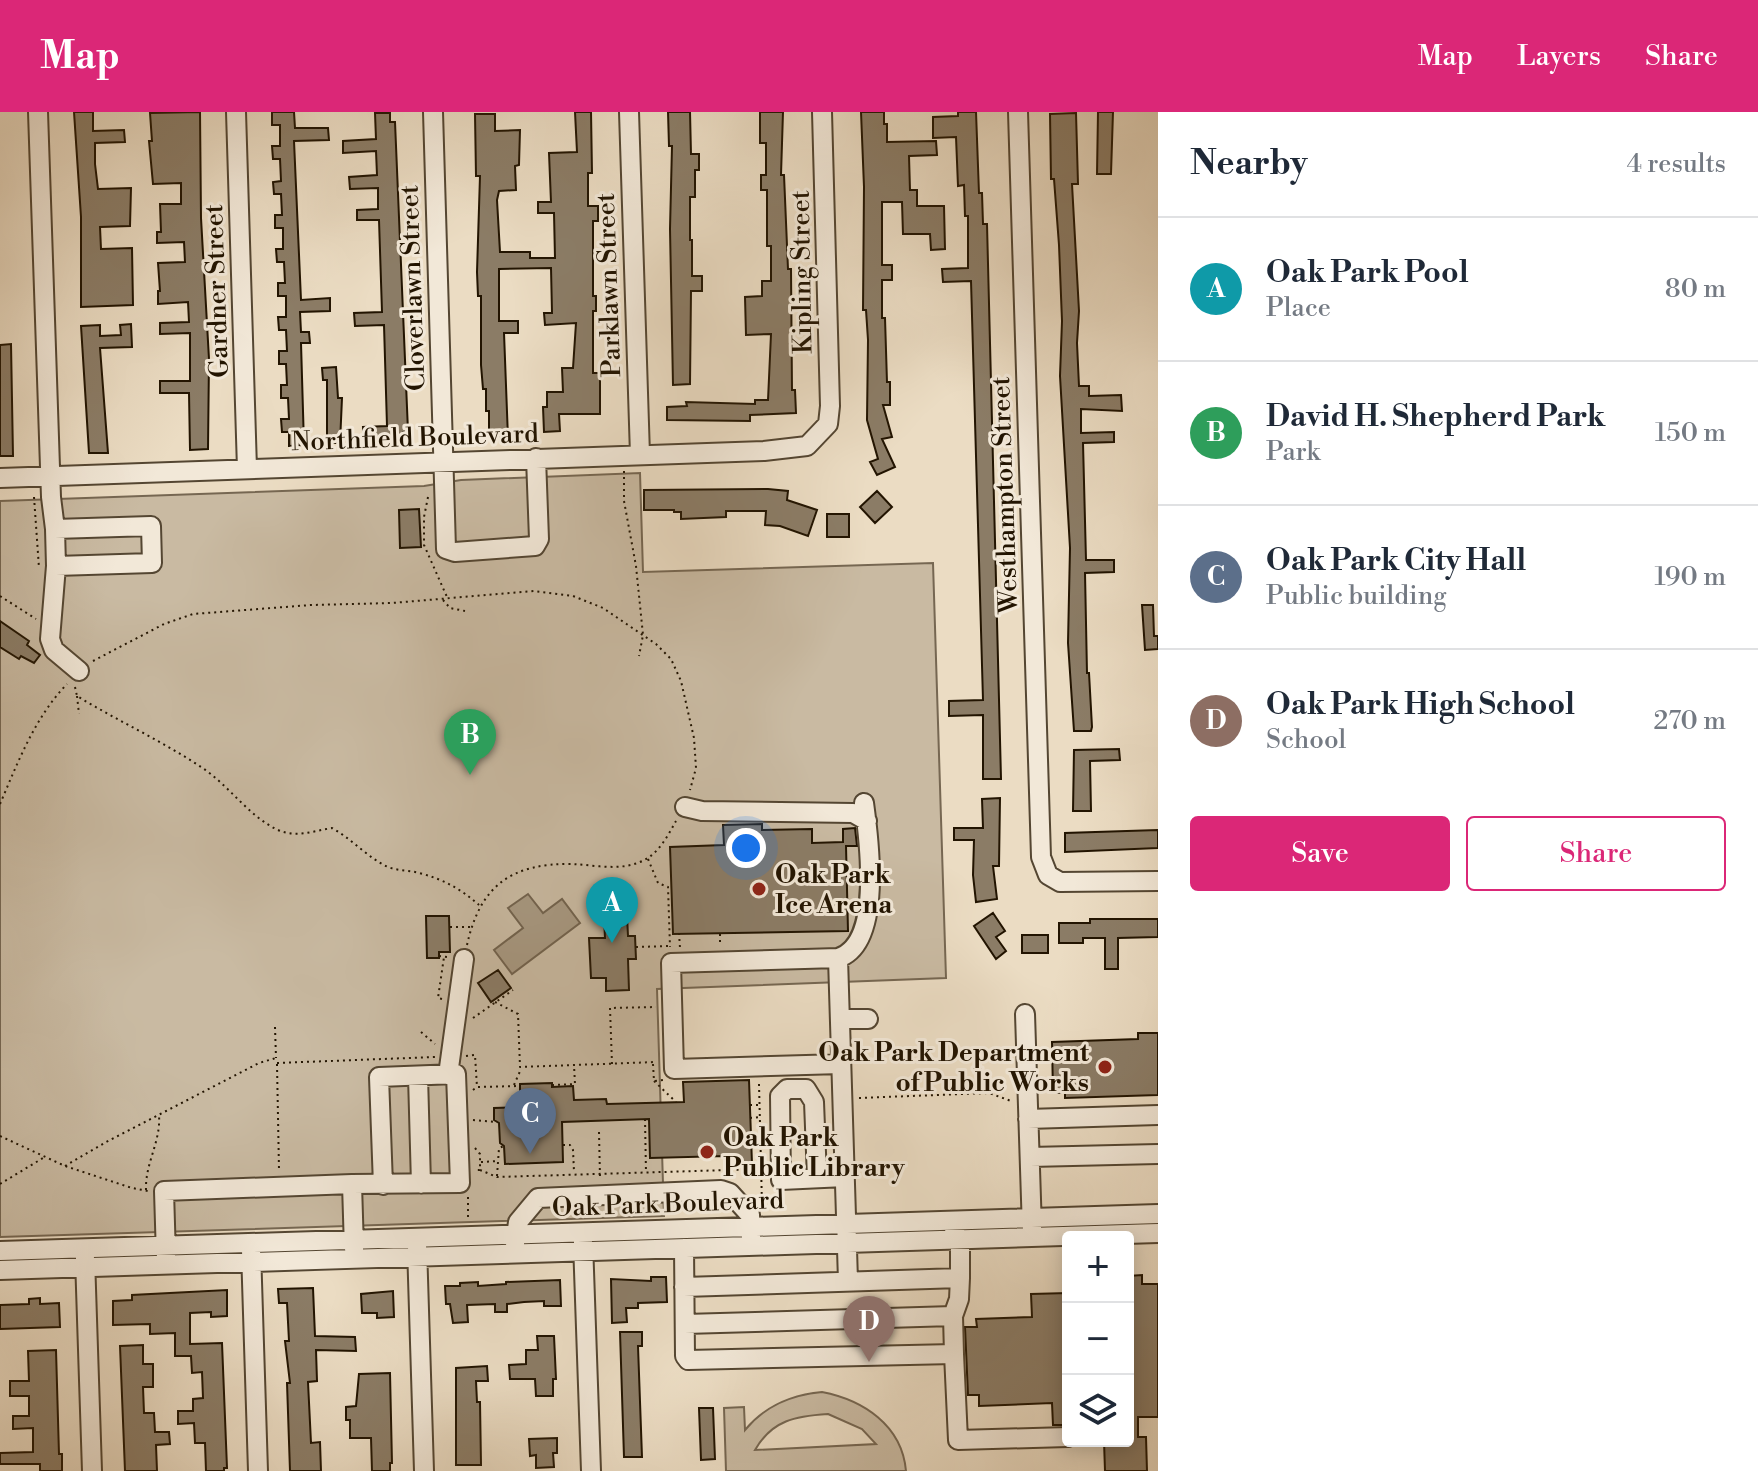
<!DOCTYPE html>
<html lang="en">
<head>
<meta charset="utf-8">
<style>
	:root { --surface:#fff; --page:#f2f2f3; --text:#1f2937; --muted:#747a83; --line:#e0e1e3; --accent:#db2777 }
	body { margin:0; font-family:"Libre Bodoni",serif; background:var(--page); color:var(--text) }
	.controls { position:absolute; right:24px; bottom:24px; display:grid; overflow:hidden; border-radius:8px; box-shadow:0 4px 20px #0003 }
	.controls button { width:72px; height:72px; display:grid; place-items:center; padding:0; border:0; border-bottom:2px solid var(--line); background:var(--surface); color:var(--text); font:40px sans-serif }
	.you { position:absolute; left:746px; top:736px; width:28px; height:28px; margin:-20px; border:6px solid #fff; border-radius:50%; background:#1a73e8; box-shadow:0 0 0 12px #1a73e833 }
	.badge { display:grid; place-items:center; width:52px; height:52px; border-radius:50%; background:var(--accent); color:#fff; font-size:26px; font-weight:700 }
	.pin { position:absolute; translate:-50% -66px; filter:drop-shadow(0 2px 4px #0008) }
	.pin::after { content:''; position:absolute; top:42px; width:28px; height:24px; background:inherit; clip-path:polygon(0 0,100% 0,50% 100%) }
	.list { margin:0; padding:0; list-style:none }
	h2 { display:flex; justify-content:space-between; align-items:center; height:104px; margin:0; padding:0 32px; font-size:34px }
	h2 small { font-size:26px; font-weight:400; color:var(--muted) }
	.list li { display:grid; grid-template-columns:52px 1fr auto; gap:24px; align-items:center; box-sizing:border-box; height:144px; padding:0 32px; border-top:2px solid var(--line) }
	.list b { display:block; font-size:30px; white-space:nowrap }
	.list p { margin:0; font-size:26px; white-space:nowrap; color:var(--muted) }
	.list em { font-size:26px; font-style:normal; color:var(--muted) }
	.actions { display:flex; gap:16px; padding:24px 32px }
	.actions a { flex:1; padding:18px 0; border:2px solid var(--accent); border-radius:8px; text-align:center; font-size:28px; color:var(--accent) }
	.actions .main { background:var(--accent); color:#fff }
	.icon { flex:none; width:44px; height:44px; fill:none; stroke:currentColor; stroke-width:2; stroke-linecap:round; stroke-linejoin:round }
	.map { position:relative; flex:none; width:1158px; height:1359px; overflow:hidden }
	header { display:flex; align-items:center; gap:48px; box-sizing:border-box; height:112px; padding:0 40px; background:var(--accent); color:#fff }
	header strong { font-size:38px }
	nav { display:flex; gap:44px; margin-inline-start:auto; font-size:28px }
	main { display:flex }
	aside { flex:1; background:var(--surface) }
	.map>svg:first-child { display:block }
	.green { fill:#c9baa2; stroke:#766752; stroke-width:2; fill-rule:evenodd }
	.water { fill:#a79881; stroke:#72634e; stroke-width:2 }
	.building { fill:#8b7c66; stroke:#221401; stroke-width:2 }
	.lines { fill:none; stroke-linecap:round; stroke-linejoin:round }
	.minor-casing { stroke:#544632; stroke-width:22 }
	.path { stroke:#221401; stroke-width:2; stroke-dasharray:2 4; stroke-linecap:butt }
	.minor { stroke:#f2e8d8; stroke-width:18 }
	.poi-dot { fill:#8f2418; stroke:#f2e8d8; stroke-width:3 }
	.labels { text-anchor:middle; stroke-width:6; stroke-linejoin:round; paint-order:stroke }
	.street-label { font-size:26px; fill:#221401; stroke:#f2e8d8 }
	.poi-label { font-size:26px; font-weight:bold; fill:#221401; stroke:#f2e8d8; text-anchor:start }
</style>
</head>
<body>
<header>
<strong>Map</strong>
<nav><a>Map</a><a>Layers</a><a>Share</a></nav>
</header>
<main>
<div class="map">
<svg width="1158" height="1359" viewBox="0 0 1158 1359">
	<rect width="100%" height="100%" fill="#ebdcc3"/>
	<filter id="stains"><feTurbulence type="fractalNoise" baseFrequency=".0025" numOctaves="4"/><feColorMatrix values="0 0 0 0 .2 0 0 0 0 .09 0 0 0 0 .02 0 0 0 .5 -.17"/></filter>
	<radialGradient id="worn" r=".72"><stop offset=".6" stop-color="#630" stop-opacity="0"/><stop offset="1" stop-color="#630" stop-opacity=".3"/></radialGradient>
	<!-- green -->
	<path class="green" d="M640,361L643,460L933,451L946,866L657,877L664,1104L0,1125V389L424,374L461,368Z
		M822,1280C863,1288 902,1313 906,1359H726L724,1296L744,1295L745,1318C765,1294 790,1283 822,1280ZM828,1302L862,1317L876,1332L755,1338C772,1308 796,1304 828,1302Z"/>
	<!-- water -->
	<path class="water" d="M528,782L543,801L562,787L580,811L512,862L494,838L523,816L508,796Z"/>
	<!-- building -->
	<path class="building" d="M74,0H93V19L124,18L125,30L95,31V52L98,77L131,76L130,114L100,115L101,137L132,136L133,193L81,195V105Z
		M200,0L201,106L209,247L208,337L190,338L189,281H160V269H190V221L160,222V211L189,210L188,190L158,192V179H160L158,151L185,150L184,130L157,131V120H161L160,92H181V71L153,72L149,29H152L150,1Z
		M272,0H294L295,16H328L329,28L294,29L301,188L330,186V199L300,200L301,220H309L310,231H301L304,333L289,334V320H282L281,307H289L288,286H281V273H287L286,252H279V239H287L286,218H279L278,205H286V184H278V171H285L284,150H277L276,137H283V116H275V103H282L281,82H274L273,70L281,69L280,47H273L272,34H280V13H272Z
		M575,0H591L592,61H588V94H598V109H593V184H596V199H593V261H600V302H559L560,319L544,320L543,295H547V280H563L562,256H573L576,211L545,213L544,201H552L551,156L499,157V209H518V221H504L508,326H489V299H486V277H483L481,253V184H478L477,160L480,64H476L475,2H495V19L520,18L519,53L515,54L516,78L499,79L497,88L500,140H530V146H555L554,101H538V90H551L549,41L577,40Z
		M668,0H690L691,42H699V58H695V85H690V128H692V164H702V179H691L690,272L673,273L670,117L672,34H669Z
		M760,0H783L781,63H784L788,157H791L792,278H795L796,301L750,303V309L667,308V295L687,294L686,290L755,292V288H768L771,222L746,223L745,185L762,184V169H771V134H767V78H761V63H766V31H760Z
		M861,0H884V12H887V30L936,29L937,43L909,44L910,78H917V94H944L945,137L931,138L930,122H903L902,90H882V153H892V168H882V206H885L887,270H890V293H883L892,325L882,327L895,355L877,363L870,350L878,347L867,308L868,228L866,198H863L864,75Z
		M958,0H976L979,81H982L983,112H987L1001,667H983V603L949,604V589L983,588L971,169L943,170L942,157L968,156V104H965L964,73L958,74L956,25L933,26V5L958,4Z
		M1098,0H1113L1111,62H1097Z
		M375,1H390V10H395L408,319L403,320V329L364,328L363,315L387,314L384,213L355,214L354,201L382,200L379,108H357V98L378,97V76L350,77L349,65L377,63L376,39L343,41V29L376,27Z
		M1076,1L1078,72H1072L1079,199L1077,231L1079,274H1089V284L1121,283L1122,299L1081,297V321L1114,320V330L1083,331L1086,448H1114V460L1085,461L1087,561H1089L1092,615L1091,619H1074L1068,531L1070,436L1060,264L1062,209L1059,133L1054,67H1051L1050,2Z
		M131,212L132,235L100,236L108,341H89L81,214L100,213V224L121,223L120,213Z
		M11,232L13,344H0V233Z
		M336,255L338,286H342L340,331H327V268H323L322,256Z
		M768,377L788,379L787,388L817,398L808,424L780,414L765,413L766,399H726V405L681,407V400H674V398H644V378Z
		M877,379L892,395L875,411L860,395Z
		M419,397L421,435L400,436L399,398Z
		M827,402H849V425H827Z
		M1142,493H1153L1154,524H1158V537L1145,538Z
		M0,509L29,529L27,533L40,543L34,551L21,544L19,547L0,535Z
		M1119,637L1120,648L1090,649L1091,699H1073L1074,638Z
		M1000,686L999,754H993L997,787L976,790L973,763L974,728H954V716H983L982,687Z
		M762,712V718L812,717V731L843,730V717L855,716L857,734H846L848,819L673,822L670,735L724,733L723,713Z
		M1158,718V736L1065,740V721Z
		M626,784L628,824H635L636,847H628L629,878L606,879V866H591L589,826H605L603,785Z
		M993,801L1005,819L996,825L1006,839L996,847L974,814Z
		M426,804H449L450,840H439V846H427Z
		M1090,807H1158V825L1118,826V857H1105V826H1083V831H1059V811H1090Z
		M1022,823H1048V841H1022Z
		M498,858L511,876L491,890L478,871Z
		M1138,921H1158V983L1065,986V981H1053L1052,930L1138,927Z
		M749,968L752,1052L726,1053V1044L650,1046L649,1007L562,1010L563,1050L505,1052L504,1034L500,1031L499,1011L494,1008V996L520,995V972L552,971V975L573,974L574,988L606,987L607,992L684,990L683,970Z
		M1142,1163V1172H1158V1305H1138V1325H1146L1147,1359H1105L1104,1329H1128V1164Z
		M651,1165H666L667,1190L638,1191V1196H626L627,1210L612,1211L611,1167L651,1169Z
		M560,1168L561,1194H544V1189L524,1190L507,1192V1200H495V1192L467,1193L468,1210L453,1211L450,1192H446L445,1174H460V1171L478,1170V1174L506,1172V1170Z
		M313,1176L315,1224L355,1225L356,1239L316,1238L317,1269L308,1270L311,1331L320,1330L321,1359H290L287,1271H290L285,1229H289L287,1191H279L278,1177Z
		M227,1178V1204L211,1205V1200L190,1201V1232L222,1231L227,1356H224V1359H206L205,1331H195L194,1311L178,1312V1299H193V1287L203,1286L202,1260L192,1261L191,1244H175V1221L150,1222V1212L113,1213V1189L132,1188V1183Z
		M393,1179L394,1205L377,1206V1201H362L361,1182Z
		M1068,1181V1313H1053L1052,1291L979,1294V1283H968L965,1215H977L976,1207L1032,1205L1031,1182Z
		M40,1186V1192L59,1191L60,1215L0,1217V1193L29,1192V1187Z
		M620,1220H642V1234H638L642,1345H624Z
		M537,1224H554L556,1267H553V1284H536L535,1267H510L509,1253L526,1252V1238H538Z
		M143,1233V1252H153V1275H143L144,1301H154L155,1320H169L170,1332L156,1333L157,1359H125L120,1234Z
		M56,1238L59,1342H62V1359H40V1352H0V1341L33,1340V1316L13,1317V1304H29V1284H10V1269H29L28,1239Z
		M487,1254L488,1269H476L477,1290H480L481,1353H456V1256Z
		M390,1261L392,1351H390V1359H372L371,1326H350V1308H346V1295L356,1294L359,1262Z
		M699,1296H713L715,1347L701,1348Z
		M557,1326V1341H553L554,1355L536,1356V1343L530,1344L529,1327Z"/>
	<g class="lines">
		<!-- minor casing -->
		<g class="minor-casing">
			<path id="minor" d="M38,0L51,385L55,417L151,414L152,451L56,454L55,417
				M236,0L247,357
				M433,0L446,437L455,440L535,434L539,427L536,346
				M629,0L640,343
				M1018,0L1041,745L1048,763L1060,770L1158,769
				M0,366L764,339L807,334L828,312L830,294L822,0
				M56,454L50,527L54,538L79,559
				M685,695L702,699L853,701L867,709
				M838,846C883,832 869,727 864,691
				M1025,902L1032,1118
				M840,907H868
				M841,952L674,957L671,851L838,846L848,1169
				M448,963L464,847
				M418,964L421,1072
				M1028,1007L1158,1003
				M1030,1045L1158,1042
				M817,1066L814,990L806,977H787L780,984L781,1068L845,1065
				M352,1072L354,1137
				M583,1130L591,1359
				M515,1131L518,1110L538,1086L721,1078L730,1081L750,1103L751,1126
				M417,1134L424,1359
				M684,1136L685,1244L688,1248L954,1242L953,1204L959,1187L960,1166V1127L954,1120
				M251,1138L258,1359
				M0,1139L1158,1102
				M166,1145L164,1079L352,1072L460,1071L456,962L379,965L383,1073
				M85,1146L92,1359
				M0,1158L1158,1121
				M684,1175L960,1166
				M685,1212L953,1204
				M954,1242L958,1328L1068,1325"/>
		</g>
		<!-- path -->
		<path class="path" d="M624,359V389L636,454L643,523L639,544
			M34,385L39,456
			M428,385L424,405V433L447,485
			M0,484L36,507
			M443,488L450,496L465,499
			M93,549L164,512L193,502L311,493L392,491L534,479L573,484L603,496L656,532L671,547L681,569L694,626L696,656L690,678
			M75,575L77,584C118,609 162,629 201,655C229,673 248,704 278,718C297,726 313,719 332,716C352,727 368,746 388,755C398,759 409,758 419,761C443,767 461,777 479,793
			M77,584L79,602
			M0,692C18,650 35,605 67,572
			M648,747L658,771L668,775L670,835
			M450,815H470
			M679,821L680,836
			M720,822V833
			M467,833C480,774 511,751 572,752C594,753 619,759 640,750C658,743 667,725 676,709
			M636,835L670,834
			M439,844L448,845
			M442,887L438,886L444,845
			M495,890L518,902L520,955L656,950
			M473,906L513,878
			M275,915L276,946
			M421,920L435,932
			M466,944L475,943L477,975
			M277,951L435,945
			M277,952L279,1058
			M612,952L610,896L656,895
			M653,952L654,969L663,968
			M654,969L676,990
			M759,972L762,1093
			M514,973L521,957
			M552,973L575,972L574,953
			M473,978L477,975L520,974
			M859,986L989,981L1011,989
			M750,993H760
			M750,1006L760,1005
			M645,1007L646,1061
			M473,1008L497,1010
			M599,1020L600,1066
			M0,1024L65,1054L132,1076L148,1079
			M563,1033H570L573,1038L574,1060
			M475,1036L480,1042V1058H475
			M481,1050L498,1049
			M65,1054L108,1029L259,951L276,946
			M480,1058L497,1065L762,1057
			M497,1064L499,1036L504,1034
			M0,1072L43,1046
			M146,1078C145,1051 161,1030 159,1003
			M468,1085V1107"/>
		<!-- minor -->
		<use href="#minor" class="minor"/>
	</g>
	<!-- markers -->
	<g class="poi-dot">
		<circle cx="759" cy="777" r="8"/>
		<circle cx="1105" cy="955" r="8"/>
		<circle cx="707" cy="1040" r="8"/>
	</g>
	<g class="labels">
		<!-- street labels -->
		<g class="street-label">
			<text transform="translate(801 160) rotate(-91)" y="9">Kipling Street</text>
			<text transform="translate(608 173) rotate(-92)" y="9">Parklawn Street</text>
			<text transform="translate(412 176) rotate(-92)" y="9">Cloverlawn Street</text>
			<text transform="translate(216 179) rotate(-92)" y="9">Gardner Street</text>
			<text transform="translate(415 325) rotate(-2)" y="9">Northfield Boulevard</text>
			<text transform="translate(1004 383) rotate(-92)" y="9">Westhampton Street</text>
			<text transform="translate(668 1091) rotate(-2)" y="9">Oak Park Boulevard</text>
		</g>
		<!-- poi labels -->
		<g class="poi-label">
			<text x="775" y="771">Oak Park<tspan x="775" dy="30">Ice Arena</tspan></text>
			<text x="1089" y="949" text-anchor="end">Oak Park Department<tspan x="1089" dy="30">of Public Works</tspan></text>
			<text x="723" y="1034">Oak Park<tspan x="723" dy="30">Public Library</tspan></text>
		</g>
	</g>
	<rect width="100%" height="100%" filter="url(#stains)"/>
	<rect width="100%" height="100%" fill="url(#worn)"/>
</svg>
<div class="controls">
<button>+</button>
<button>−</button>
<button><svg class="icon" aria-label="layers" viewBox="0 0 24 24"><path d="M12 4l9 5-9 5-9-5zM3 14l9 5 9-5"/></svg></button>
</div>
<div class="you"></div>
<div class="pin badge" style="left:612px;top:831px;background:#0f9aa8">A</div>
<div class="pin badge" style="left:470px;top:663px;background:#2e9e5b">B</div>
<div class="pin badge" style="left:530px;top:1042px;background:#5c6f8a">C</div>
<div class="pin badge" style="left:869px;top:1250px;background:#8d6e63">D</div>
</div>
<aside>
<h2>Nearby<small>4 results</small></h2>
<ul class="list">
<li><span class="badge" style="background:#0f9aa8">A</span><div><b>Oak Park Pool</b><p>Place</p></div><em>80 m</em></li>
<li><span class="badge" style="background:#2e9e5b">B</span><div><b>David H. Shepherd Park</b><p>Park</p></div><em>150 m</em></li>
<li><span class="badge" style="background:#5c6f8a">C</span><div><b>Oak Park City Hall</b><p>Public building</p></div><em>190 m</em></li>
<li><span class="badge" style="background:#8d6e63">D</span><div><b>Oak Park High School</b><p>School</p></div><em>270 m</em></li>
</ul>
<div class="actions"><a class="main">Save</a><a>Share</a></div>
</aside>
</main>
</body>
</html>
